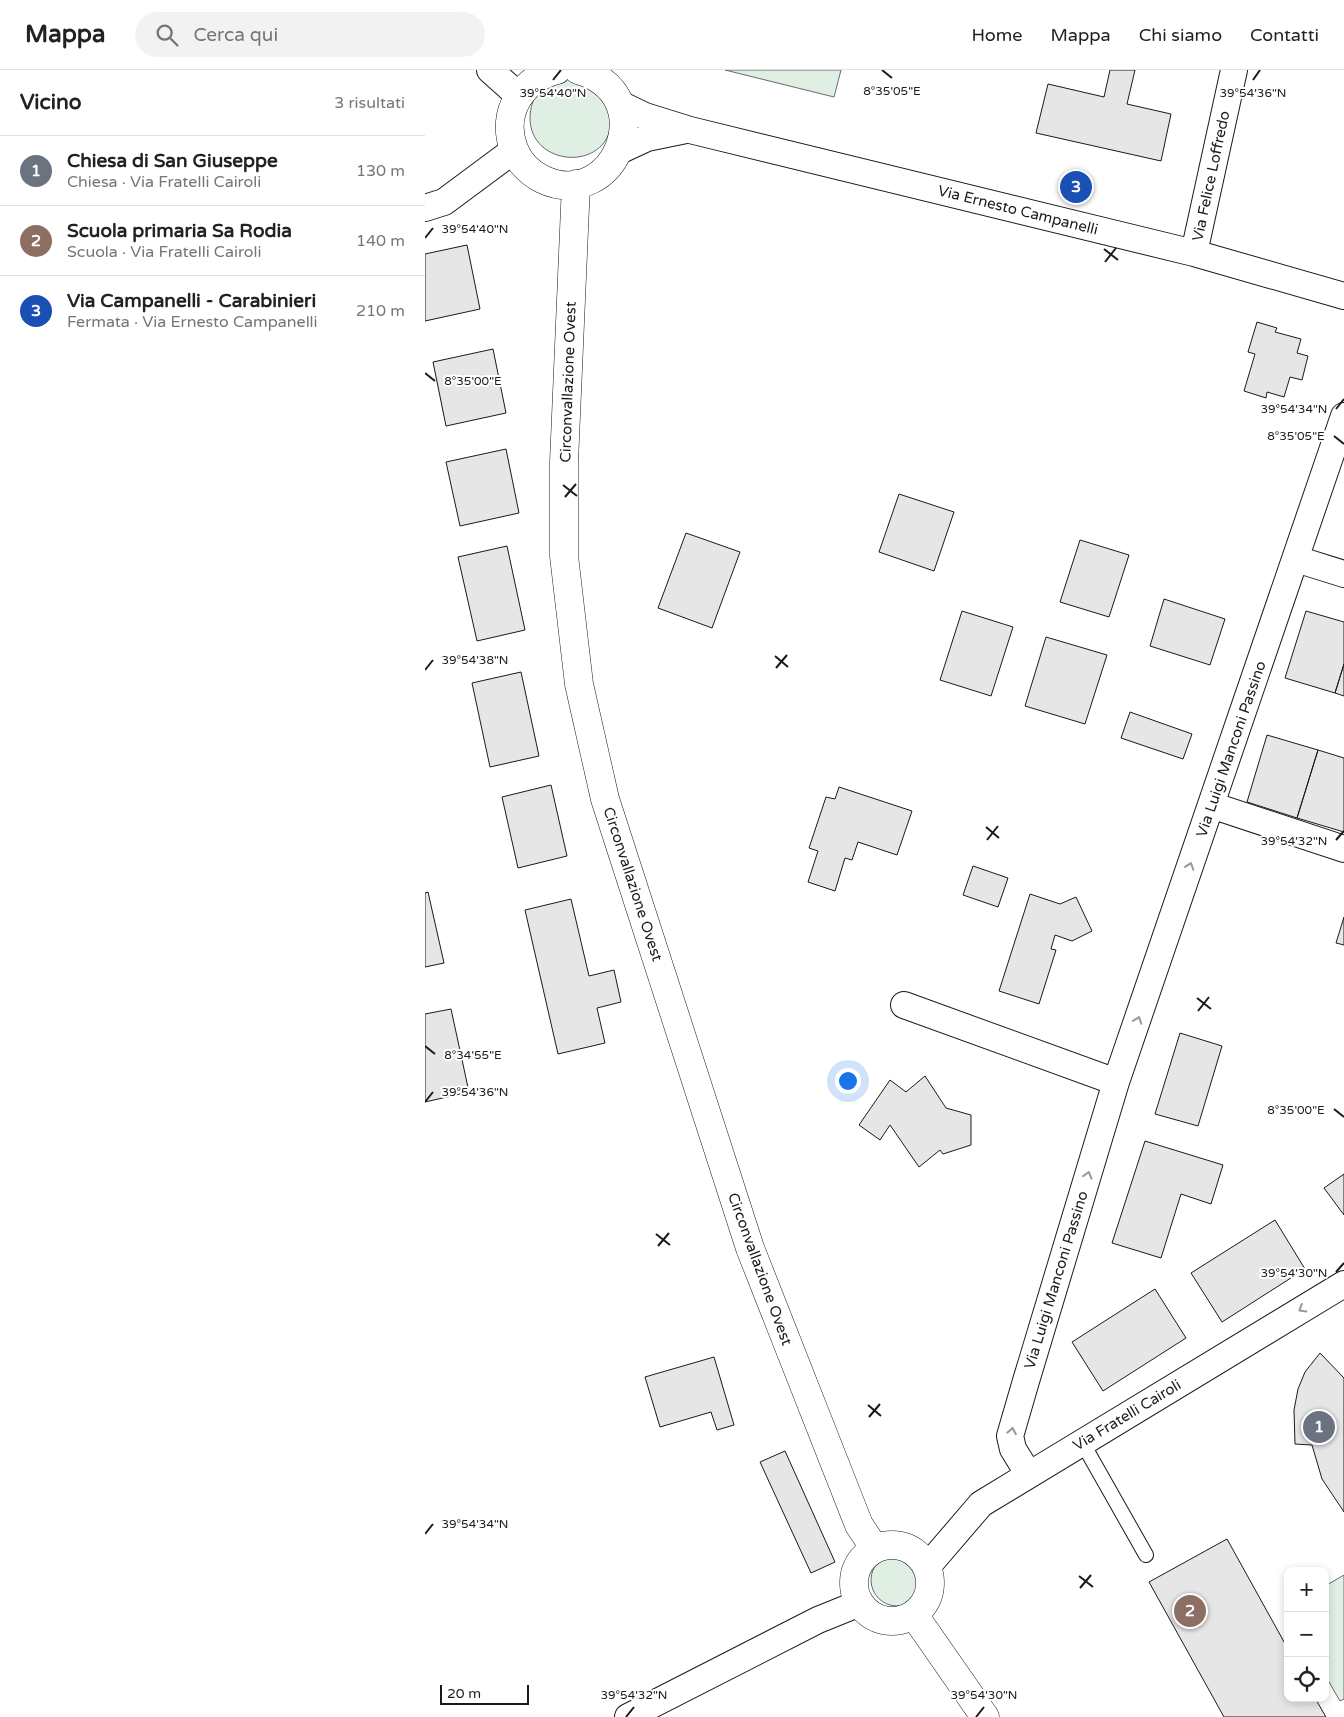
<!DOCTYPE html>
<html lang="it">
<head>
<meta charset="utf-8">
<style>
	:root { --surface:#fff; --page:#f2f2f2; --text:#222; --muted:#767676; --line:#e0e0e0; --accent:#c62828 }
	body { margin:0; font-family:"Varela Round",sans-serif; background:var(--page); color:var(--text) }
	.controls { position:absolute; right:15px; bottom:15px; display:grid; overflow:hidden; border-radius:10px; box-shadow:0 2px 8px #0003 }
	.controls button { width:45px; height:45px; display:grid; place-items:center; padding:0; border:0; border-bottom:1px solid var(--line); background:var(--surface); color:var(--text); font:25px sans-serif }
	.scale { position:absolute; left:15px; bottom:12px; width:89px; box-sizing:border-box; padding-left:5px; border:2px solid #1a1a1a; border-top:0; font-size:14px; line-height:18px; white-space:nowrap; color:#1a1a1a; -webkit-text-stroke:4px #fff; paint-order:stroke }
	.you { position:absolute; left:422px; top:1010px; width:18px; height:18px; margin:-12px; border:4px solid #fff; border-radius:50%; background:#1a73e8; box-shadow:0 0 0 8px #1a73e833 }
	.badge { display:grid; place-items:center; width:32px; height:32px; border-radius:50%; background:var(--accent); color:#fff; font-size:16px; font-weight:700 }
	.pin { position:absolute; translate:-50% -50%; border:2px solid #fff; box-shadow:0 1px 5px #0006 }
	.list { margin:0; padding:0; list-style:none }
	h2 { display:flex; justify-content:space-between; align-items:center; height:65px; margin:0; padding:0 20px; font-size:21px }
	h2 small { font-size:16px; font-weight:400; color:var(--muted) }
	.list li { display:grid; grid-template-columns:32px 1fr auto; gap:15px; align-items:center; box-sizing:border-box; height:70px; padding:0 20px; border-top:1px solid var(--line) }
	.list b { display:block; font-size:19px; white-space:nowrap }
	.list p { margin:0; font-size:16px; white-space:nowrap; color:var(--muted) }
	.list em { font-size:16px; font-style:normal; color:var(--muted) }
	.icon { flex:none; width:28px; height:28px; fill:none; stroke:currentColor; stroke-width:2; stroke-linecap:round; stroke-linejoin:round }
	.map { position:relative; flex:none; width:919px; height:1647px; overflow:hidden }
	header { display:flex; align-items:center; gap:30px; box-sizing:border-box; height:70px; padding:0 25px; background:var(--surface); border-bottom:1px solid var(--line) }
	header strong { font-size:24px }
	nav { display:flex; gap:28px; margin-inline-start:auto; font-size:18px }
	.search { width:350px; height:45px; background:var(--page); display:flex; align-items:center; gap:12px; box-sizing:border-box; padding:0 18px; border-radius:28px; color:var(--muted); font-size:19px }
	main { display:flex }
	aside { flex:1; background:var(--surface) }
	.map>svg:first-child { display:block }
	.green { fill:#e0efe3; stroke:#6a6a6a }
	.building { fill:#e6e6e6; stroke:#1a1a1a }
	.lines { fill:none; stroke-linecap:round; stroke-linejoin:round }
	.lane-casing { stroke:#1a1a1a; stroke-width:16 }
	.street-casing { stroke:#1a1a1a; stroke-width:28 }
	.secondary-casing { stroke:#1a1a1a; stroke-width:29 }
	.lane { stroke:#fff; stroke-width:14 }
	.street { stroke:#fff; stroke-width:26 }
	.secondary { stroke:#fff; stroke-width:28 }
	.oneway { stroke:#989898 }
	.ticks { fill:none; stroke:#1a1a1a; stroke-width:2 }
	.labels { text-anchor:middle; stroke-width:4; stroke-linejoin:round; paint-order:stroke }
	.street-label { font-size:15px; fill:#1a1a1a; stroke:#fff }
	.ticks-label { font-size:12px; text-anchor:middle; fill:#1a1a1a; stroke:#fff; stroke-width:4; stroke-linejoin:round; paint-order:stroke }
</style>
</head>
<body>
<header>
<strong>Mappa</strong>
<div class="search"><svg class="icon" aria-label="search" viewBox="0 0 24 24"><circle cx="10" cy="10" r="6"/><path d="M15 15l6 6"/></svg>Cerca qui</div>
<nav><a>Home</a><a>Mappa</a><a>Chi siamo</a><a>Contatti</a></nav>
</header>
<main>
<aside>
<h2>Vicino<small>3 risultati</small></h2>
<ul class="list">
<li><span class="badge" style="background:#6b7280">1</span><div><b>Chiesa di San Giuseppe</b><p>Chiesa · Via Fratelli Cairoli</p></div><em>130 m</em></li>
<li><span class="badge" style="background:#8d6e63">2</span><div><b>Scuola primaria Sa Rodia</b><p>Scuola · Via Fratelli Cairoli</p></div><em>140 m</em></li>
<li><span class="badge" style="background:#1a4fb4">3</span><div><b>Via Campanelli - Carabinieri</b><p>Fermata · Via Ernesto Campanelli</p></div><em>210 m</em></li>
</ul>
</aside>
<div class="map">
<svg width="919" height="1647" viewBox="0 0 919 1647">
	<rect width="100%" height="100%" fill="#fff"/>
	<!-- green -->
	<path class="green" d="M300,0H416L409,27Z
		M139,7L176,20C179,29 187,44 186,53C182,102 105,97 105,48C105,39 108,26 116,20C121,14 132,11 139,7Z
		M446 1510a26 26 0 1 1 52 0a26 26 0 1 1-52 0Z
		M919,1505V1629L915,1631L900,1605V1516Z"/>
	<!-- building -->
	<path class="building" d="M685,0H710L702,34L746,44L736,91L611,63L623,14L679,27Z
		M42,175L55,239L0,251V184Z
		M832,252L852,258L850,262L876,269L872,283L883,286L877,310L865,307L859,327L842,322L841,328L819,321L830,284L823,282Z
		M68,279L81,343L21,356L8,292Z
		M81,379L94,443L35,456L21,392Z
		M474,424L529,442L509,501L454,482Z
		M261,463L315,482L287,558L233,538Z
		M655,470L704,485L684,547L635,532Z
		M82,476L100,560L52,571L33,487Z
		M739,529L800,549L785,595L725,576Z
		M537,541L588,557L566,626L515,610Z
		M881,541L919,552V594L910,623L860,608Z
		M621,567L682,585L660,654L600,636Z
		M919,594V626L910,623Z
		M96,602L114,686L65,697L47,613Z
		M705,642L767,664L758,689L696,668Z
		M842,665L893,680L872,748L822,732Z
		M893,680L919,688V762L872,748Z
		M126,715L142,786L93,798L77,727Z
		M414,717L487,741L472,785L433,772L427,790L420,788L410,821L383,812L393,781L384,778L401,727L410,729Z
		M548,796L583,808L573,837L538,825Z
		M3,822L19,893L0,897V823Z
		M605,824L635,834L651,827L667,861L647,871L630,865L626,879L631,880L614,934L574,921Z
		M146,829L164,906L189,900L196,932L172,938L180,973L133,984L100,840Z
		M919,847V875L911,873Z
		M26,939L44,1022L0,1032V944Z
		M755,963L797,976L773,1056L730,1044Z
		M500,1006L521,1038L546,1045V1075L518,1084L515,1080L494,1097L465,1055L455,1070L434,1055L465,1010L481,1022Z
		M720,1071L798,1095L786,1134L756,1124L736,1188L687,1173Z
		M919,1104V1145L899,1118Z
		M850,1150L880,1199L797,1252L766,1203Z
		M730,1219L761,1268L678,1321L647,1272Z
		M895,1283L919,1308V1442L897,1409L887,1375L870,1374L869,1340L873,1319L880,1302Z
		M289,1287L309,1355L292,1360L286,1342L235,1357L220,1307Z
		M360,1381L410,1492L386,1503L335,1392Z
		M802,1469L863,1579V1628H890L901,1647H799L724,1512Z"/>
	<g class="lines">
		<!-- lane casing -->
		<g class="lane-casing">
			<path id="lane" d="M657,1372L721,1485"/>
		</g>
		<!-- street casing -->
		<g class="street-casing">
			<path id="street" d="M65,0L93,25
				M195,34L220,46L265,60L769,183L919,226
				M194,81L222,68L261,60
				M0,138L19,132L89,80
				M769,183L809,0
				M871,489L919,504
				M786,735L919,779
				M479,935L691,1012
				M604,1405L588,1379L585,1366L601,1311L691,1012L919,346
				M502,1497L556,1434L919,1214
				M203,1647L393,1550L435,1533"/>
		</g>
		<!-- secondary casing -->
		<g class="secondary-casing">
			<path id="secondary" d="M132,0C97,9 75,43 89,79C94,92 105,103 117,109C190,144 239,24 153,0
				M151,114L139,392V486L154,614L180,729L325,1178L434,1455L450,1479
				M429 1513a38 38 0 1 1 76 0a38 38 0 1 1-76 0Z
				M489,1545L560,1647"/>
		</g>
		<!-- lane -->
		<use href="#lane" class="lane"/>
		<!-- street -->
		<use href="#street" class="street"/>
		<!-- secondary -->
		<use href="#secondary" class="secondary"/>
	</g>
	<!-- one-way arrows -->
	<defs><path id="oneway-chevron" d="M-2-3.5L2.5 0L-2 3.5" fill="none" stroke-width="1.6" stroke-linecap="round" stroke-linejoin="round" transform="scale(1.25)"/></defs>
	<g class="oneway">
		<use href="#oneway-chevron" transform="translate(765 796) rotate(-71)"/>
		<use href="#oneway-chevron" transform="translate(713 950) rotate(-71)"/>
		<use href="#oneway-chevron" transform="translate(663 1105) rotate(-73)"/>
		<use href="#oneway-chevron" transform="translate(877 1239) rotate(149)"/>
		<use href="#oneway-chevron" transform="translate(587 1361) rotate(-80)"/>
	</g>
	<!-- ticks -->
	<path class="ticks" d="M457,0L467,8M128,10L136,0M828,10L835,0M0,168L8,158M679,179L693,190M680,192L691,178M0,303L10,311M911,339L919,329M909,366L919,374M138,415L152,426M140,427L151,414M350,586L363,597M351,598L362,585M0,600L8,590M561,757L574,768M562,770L573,756M911,770L919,761M772,928L786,939M773,941L784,927M0,976L10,984M0,1032L8,1022M909,1039L919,1047M231,1164L245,1175M233,1176L244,1163M911,1202L919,1193M443,1335L456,1346M444,1347L455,1334M0,1464L8,1454M654,1506L668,1517M655,1518L666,1505M201,1647L209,1637M551,1647L559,1637"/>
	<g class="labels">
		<!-- street labels -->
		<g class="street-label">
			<text transform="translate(786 106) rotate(-78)" y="5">Via Felice Loffredo</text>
			<text transform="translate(593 140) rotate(14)" y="5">Via Ernesto Campanelli</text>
			<text transform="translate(143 312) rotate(-88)" y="5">Circonvallazione Ovest</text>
			<text transform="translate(806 679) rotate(-71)" y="5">Via Luigi Manconi Passino</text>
			<text transform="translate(208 814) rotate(72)" y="5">Circonvallazione Ovest</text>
			<text transform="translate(335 1199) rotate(70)" y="5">Circonvallazione Ovest</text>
			<text transform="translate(631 1210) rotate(-73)" y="5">Via Luigi Manconi Passino</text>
			<text transform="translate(702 1345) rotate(-31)" y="5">Via Fratelli Cairoli</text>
		</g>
	</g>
	<g class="ticks-label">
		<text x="467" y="25">8°35'05"E</text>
		<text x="128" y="27">39°54'40"N</text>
		<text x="828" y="27">39°54'36"N</text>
		<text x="50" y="163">39°54'40"N</text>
		<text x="48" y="315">8°35'00"E</text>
		<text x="869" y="343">39°54'34"N</text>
		<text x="871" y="370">8°35'05"E</text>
		<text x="50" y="594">39°54'38"N</text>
		<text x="869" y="775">39°54'32"N</text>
		<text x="48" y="989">8°34'55"E</text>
		<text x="50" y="1026">39°54'36"N</text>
		<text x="871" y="1044">8°35'00"E</text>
		<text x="869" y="1207">39°54'30"N</text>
		<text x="50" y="1458">39°54'34"N</text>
		<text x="209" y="1629">39°54'32"N</text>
		<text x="559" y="1629">39°54'30"N</text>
	</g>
</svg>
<div class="controls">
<button>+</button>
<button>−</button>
<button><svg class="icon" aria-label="locate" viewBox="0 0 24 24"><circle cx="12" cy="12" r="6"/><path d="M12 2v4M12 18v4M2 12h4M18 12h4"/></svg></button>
</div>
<div class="scale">20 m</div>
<div class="you"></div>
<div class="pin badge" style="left:894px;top:1357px;background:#6b7280">1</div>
<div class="pin badge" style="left:765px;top:1541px;background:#8d6e63">2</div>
<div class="pin badge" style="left:651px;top:117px;background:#1a4fb4">3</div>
</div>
</main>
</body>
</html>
